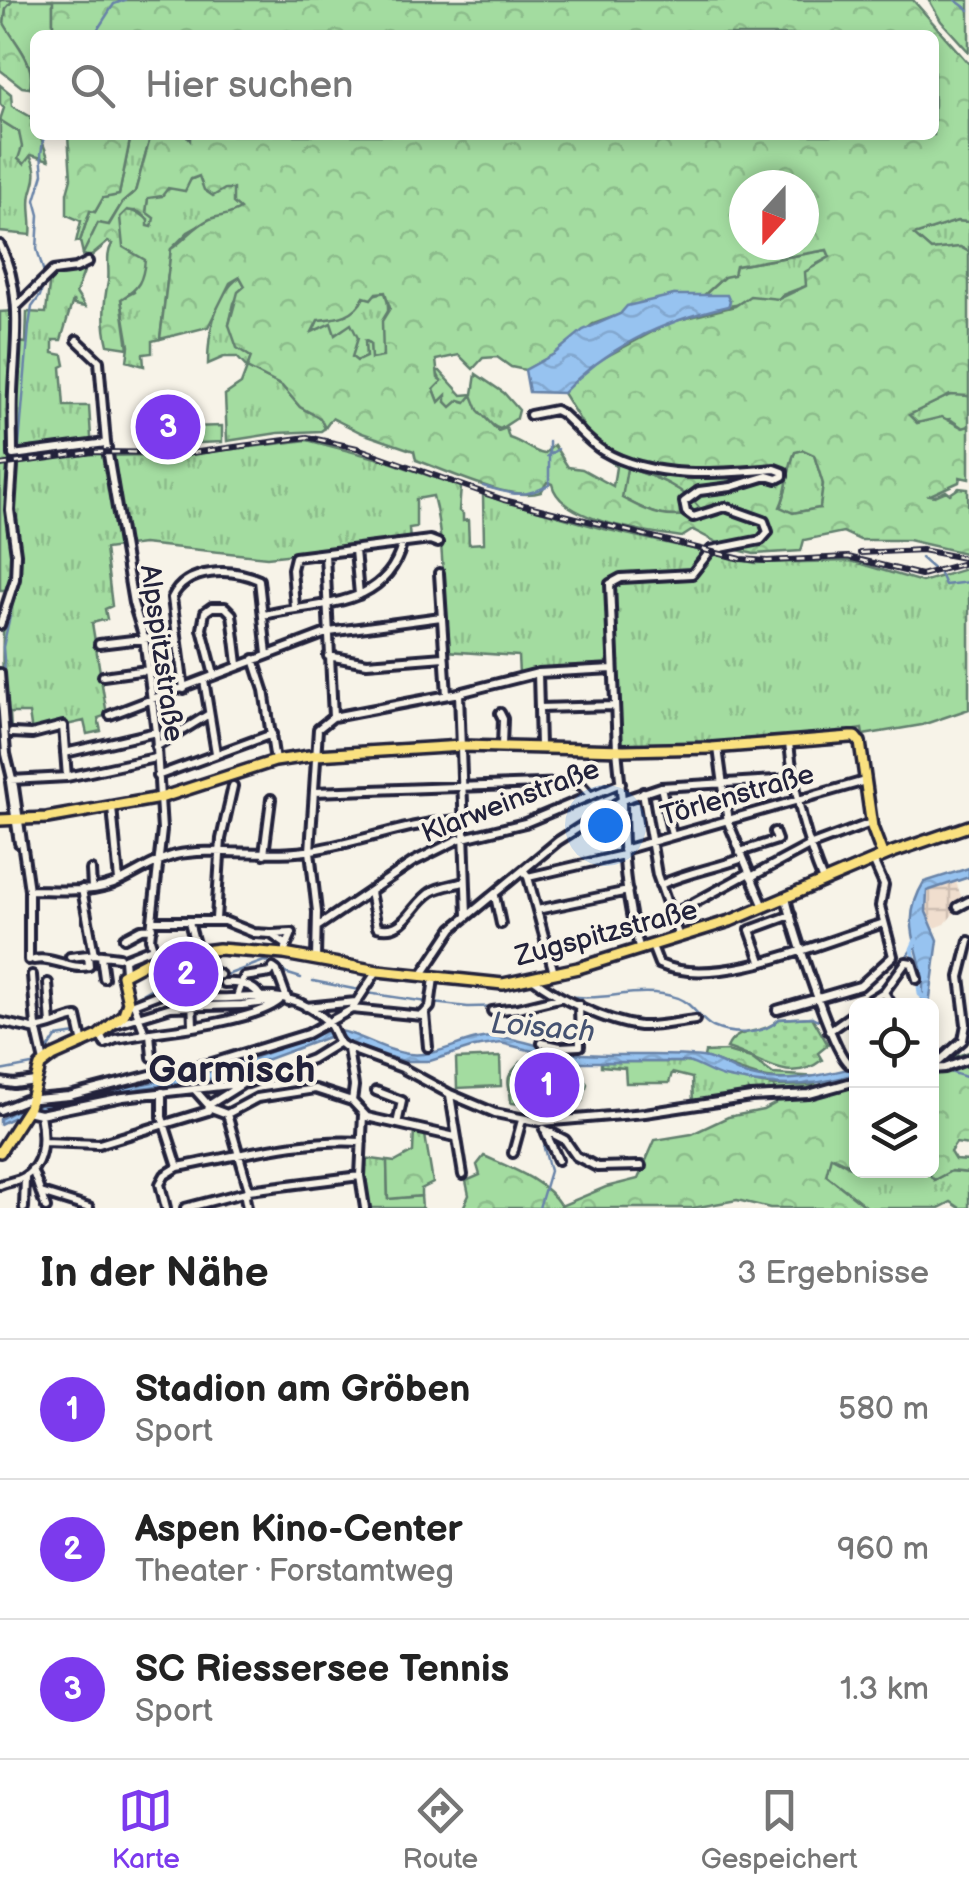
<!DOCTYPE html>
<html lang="de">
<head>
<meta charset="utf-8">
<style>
	:root { --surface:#fff; --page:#f6f6f6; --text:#222; --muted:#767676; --line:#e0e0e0; --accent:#7c3aed }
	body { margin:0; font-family:"Balsamiq Sans",sans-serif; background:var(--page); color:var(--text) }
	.controls { position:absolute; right:30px; bottom:30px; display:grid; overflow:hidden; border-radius:15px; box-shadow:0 5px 15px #0003 }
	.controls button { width:90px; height:90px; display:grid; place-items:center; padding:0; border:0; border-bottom:2px solid var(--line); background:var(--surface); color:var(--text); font:50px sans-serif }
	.compass { position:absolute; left:729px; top:170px; width:90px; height:90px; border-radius:50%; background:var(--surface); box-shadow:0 5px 15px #0003; rotate:201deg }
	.you { position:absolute; left:605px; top:825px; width:35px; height:35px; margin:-25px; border:8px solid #fff; border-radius:50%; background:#1a73e8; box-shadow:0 0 0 15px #1a73e833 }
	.badge { display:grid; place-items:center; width:65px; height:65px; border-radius:50%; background:var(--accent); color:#fff; font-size:32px; font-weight:700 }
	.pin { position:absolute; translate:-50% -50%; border:5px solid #fff; box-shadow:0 2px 10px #0006 }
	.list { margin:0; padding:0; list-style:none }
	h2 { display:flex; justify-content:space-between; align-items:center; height:130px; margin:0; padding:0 40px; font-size:42px }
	h2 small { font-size:32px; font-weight:400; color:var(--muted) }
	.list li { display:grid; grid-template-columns:65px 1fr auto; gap:30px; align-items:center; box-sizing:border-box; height:140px; padding:0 40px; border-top:2px solid var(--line) }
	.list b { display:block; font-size:38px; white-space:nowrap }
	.list p { margin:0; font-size:32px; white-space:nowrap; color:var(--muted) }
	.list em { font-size:32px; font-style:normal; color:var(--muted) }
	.icon { flex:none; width:55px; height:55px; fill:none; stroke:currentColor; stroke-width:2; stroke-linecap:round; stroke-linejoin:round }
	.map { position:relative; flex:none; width:969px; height:1208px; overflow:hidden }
	.search { position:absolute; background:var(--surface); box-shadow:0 5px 15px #0003; left:30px; right:30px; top:30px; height:110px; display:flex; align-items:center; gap:25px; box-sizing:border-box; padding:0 35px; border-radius:15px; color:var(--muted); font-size:38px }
	.sheet { height:550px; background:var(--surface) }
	nav { display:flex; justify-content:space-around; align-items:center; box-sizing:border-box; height:140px; border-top:2px solid var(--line); background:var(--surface); font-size:28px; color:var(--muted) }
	nav a { display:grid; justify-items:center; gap:5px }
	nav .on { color:var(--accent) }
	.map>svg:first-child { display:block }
	.industrial { fill:url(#industrial-grid) }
	.grass { fill:url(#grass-tufts); stroke:#627f6e; stroke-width:2.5 }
	.forest { fill:url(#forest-crowns); stroke:#627f6e; stroke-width:2.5; fill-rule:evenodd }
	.park { fill:url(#park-dots); stroke:#627f6e; stroke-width:2.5 }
	.pitch { fill:#a3dca0; stroke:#627f6e; stroke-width:2.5 }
	.water { fill:url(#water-waves); stroke:#6883a8; stroke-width:2.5 }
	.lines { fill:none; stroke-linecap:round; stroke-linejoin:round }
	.stream { stroke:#6883a8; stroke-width:2.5 }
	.canal { stroke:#97c3f0; stroke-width:5 }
	.minor-casing { stroke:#22223b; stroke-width:14 }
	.major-casing { stroke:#22223b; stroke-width:16 }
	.minor { stroke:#f7f3e8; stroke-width:6 }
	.major { stroke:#fae180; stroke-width:9 }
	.rail-casing { stroke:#22223b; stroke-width:6 }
	.rail { stroke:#f7f3e8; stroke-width:2.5; stroke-dasharray:8; stroke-linecap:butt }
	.labels { text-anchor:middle; stroke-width:8; stroke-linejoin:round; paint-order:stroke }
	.street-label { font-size:28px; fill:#22223b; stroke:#f7f3e8 }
	.water-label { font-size:30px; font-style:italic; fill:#455271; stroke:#f7f3e8 }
	.district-label { font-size:38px; font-weight:bold; fill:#22223b; stroke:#f7f3e8 }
</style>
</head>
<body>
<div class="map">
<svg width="969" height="1208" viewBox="0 0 969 1208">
	<defs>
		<pattern id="industrial-grid" width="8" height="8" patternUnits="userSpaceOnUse" patternTransform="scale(2.5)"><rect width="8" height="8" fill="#f0dece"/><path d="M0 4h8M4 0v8" fill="none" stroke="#cebeb2"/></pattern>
		<pattern id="grass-tufts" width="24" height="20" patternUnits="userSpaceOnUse" patternTransform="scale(2.5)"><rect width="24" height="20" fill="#a3dca0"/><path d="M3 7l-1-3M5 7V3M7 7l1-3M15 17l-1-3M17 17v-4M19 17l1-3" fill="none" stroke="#8cbc8b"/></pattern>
		<pattern id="forest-crowns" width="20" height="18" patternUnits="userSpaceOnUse" patternTransform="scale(2.5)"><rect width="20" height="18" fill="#a3dca0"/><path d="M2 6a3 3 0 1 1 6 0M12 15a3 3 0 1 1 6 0" fill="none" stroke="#8cbc8b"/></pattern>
		<pattern id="park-dots" width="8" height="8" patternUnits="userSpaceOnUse" patternTransform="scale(2.5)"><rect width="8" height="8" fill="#a3dca0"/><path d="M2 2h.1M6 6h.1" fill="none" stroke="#8cbc8b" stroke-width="1.8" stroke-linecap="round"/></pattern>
		<pattern id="water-waves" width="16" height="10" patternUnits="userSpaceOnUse" patternTransform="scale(2.5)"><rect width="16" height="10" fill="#97c3f0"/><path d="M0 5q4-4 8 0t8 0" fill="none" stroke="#82a7cf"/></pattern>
	</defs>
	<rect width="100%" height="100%" fill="#f7f3e8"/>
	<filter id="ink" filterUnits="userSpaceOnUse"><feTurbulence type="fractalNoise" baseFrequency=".01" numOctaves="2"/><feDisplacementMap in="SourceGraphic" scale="20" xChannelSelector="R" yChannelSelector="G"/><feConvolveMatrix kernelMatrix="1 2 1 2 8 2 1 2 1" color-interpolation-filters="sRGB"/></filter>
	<g filter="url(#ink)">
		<!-- industrial -->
		<path class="industrial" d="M956,882L964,904L969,909L953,914L945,924L935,928L926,912L927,891Z"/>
		<!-- grass -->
		<path class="grass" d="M13,0H53V35H35V89L30,88C36,61 16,46 4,23L6,8Z
			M0,120L19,132C22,147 33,155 35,169C37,179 33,185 31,194C28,206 33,222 31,235L0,232Z
			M131,135H151L135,192L122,203L108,226L98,224L83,254L80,241L90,211L95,212L103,198L119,195Z
			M199,176L225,188H233L241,209L227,217L213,218L188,232L171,249L160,339L152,341V353L143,354L144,366L127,361L129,346L121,299L134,292L119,232L120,217L126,210C139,212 146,215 152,227L146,212L148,198Z
			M957,221L969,222V252L960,247L931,250L913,235Z
			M827,250L830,257L817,264L806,286L782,295L779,299L728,306L730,301L702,297L736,266Z
			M86,266L76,293L85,307L74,305L73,300L61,340H53V353L63,355L65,365L61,367L64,406H89L92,453L104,452L107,456L194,454L307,440L384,460L461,487L459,511L463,514V521L468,520L469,544L484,543L483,495L600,528L755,563L851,561L922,582L969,568V709L922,725L863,735L862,729C783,743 703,745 623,744L620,742L616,667L519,674L518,656L446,651C443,603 445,540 433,496L416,499V527L409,528L410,542L267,557L143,544L105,549L112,606L105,609L107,619L92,623L107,715L98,718L101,731L87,734L84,721L32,733L29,713H10L11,731L6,732C2,685 0,635 7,591L13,590H0V312L13,311L12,341L26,343L27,312L46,313L50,276L55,272Z
			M240,277L245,286L234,303L229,325L251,358L247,368L282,386L300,407L320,418L325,428L321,431L278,433L227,441L225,395L241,384L247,368L237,357H224L208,364C208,335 214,295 240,277Z
			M385,292C393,313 383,335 383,357L370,359V343L366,341V357L357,361L352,358L344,329L335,335L322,330L312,333L318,320C340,318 352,316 364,297Z
			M436,371H440L462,395L473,394L476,374L504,393L519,410L517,418L500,429C486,424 479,411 466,403L451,408L446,402H439L434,389L441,381Z
			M963,394L969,397V426L963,428L950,419L917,423L909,415L950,395Z
			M803,450L814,455L823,484L820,508L792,513L780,508C789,489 786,471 795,452Z
			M627,468C657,477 684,487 703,512C666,521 654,515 621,497Z
			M601,1062H687L705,1066L727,1077L774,1086L775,1093L751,1094L749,1091V1095L693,1104L692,1078L672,1073L669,1083H626L625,1068L601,1066Z
			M830,1156L856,1170L927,1171L934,1180L951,1171L969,1173V1208H960L951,1202L939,1208H868L826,1175Z
			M364,1158L387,1161L388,1199L421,1196L422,1208H367Z"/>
		<!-- forest -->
		<path class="forest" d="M0,0H13L6,8L4,23C16,45 36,62 30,88L22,87L0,70Z
			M53,0H913L969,64V222L957,221L914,235L931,250L960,247L969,252V396L950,395L909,415L917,423L942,417L963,428L969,426V479L960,477L959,482L930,495L935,496L946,491L950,494L959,488L968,489L969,554L908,540H860L843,532L804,540L801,551L754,554L726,547L693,530L682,537C649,532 560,522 552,484L547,482L541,492C510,502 448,471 416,460L414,451L362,433L332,418L325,428L320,418L300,407L282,386L247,368L251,357L237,348L229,325L238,292L245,286L240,277L230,283L208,327L160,339L171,249C185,240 194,226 210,219C221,215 229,216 240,209L233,203V189H225L213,196L204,190L199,176L191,179L185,191L168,188L162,196L148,198L146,212L154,218L152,227L148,226V219L139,212L127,210L120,217L123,247L145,260C143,280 139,289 121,299L128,348L108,345C103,325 103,304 108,282C110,269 105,256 112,244L108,242L89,258L83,254L98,223L109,225L122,203L135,192L151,135H186L190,140V135H934V35H53ZM744,185H804V245H744ZM827,250L830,257L805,272L806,286L779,299L750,296L735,306L671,322L587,367L563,393L596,446L616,467L613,486L582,469L568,467L554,445L544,454C530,451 523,442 509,438L506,428L498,431L478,410L472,395L466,402L459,400L451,407L446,402V395L439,402L434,389L442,381L438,378L436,360L459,355L473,369L483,358L497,357L511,367L525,370L555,354L593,324L674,295L702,297L724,277L734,275L736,266ZM385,292L390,308L382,321L383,357L371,359L370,343L365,341L366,357L357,361L352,357L358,338L351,324L335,335L331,323L312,332L318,320C337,318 355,317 364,297L371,299L376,293ZM803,450L814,455L823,484L820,508L793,513L780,507C789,489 786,471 795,452ZM627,468C657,477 684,487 703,512C666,521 655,515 622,498Z
			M929,0H969V52L941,21Z
			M0,85L11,94L12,106L31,117L35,135H40L49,160L31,155L24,164L18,159L22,147L19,132L0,120L4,108L0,104Z
			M68,135H131L119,195L103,198L95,212L90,211L80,241L76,242L81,221L67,215V193L71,178Z
			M727,1051L751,1058L773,1074L819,1077C762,1084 755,1075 704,1057L705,1052Z
			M969,1052V1145L956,1143L950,1152L955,1160L969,1161V1173L951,1171L934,1180L927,1171L932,1170V1069L944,1067L941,1061L951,1053L957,1056Z
			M856,1074V1168L831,1156L826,1175L868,1208H770L737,1200L693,1208H463L469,1195L466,1181L480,1175L477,1165L484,1156C511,1168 545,1180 561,1206L606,1187L638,1179L655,1140L692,1134L728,1117L763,1110L776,1103L774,1086L819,1085Z
			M414,1129L425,1135L433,1183L421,1189V1196L388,1199L387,1161L395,1162L413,1152Z"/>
		<!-- park -->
		<path class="park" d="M812,1017L828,1045L818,1053L822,1060C788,1086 761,1058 727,1048C737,1025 763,1037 779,1019Z"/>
		<!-- pitch -->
		<path class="pitch" d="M185,408L187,427L222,426V442L151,445L149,410Z
			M500,1057L501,1086L457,1088L456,1059Z
			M522,1061L578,1070L587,1084L583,1101L570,1110L511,1103C510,1078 501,1082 522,1061Z"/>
		<!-- water -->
		<path class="water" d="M674,295H727L730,302L728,306C666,320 607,347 563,393L529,392L525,370L554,354L583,330L620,314L627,306Z
			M969,868V877L927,891L926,912L938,940L929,1005H921C932,955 893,933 924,882Z
			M329,1030C356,1030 381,1051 409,1054C440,1058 466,1035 498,1037C523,1039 547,1050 572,1053C615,1058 659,1052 702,1057C717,1059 730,1069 744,1074C783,1086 818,1076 856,1067V1074C807,1088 773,1088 724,1077C711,1074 700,1065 687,1062H577L501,1043L474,1047L430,1061H403L328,1037L217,1078L142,1088L54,1108L29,1110L0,1124V1119L24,1106L224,1069Z"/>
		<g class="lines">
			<!-- stream -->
			<path class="stream" d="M955,0L969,10
				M94,35L114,4L125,0
				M44,135L41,154L43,174L35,200L39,215L37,249L44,273
				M547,456L558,449
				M483,486C512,494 522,499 549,485V442
				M18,547L14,506L29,326L32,307L40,296L45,280
				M921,558L937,572
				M940,574L945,585L969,582
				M11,748L3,647L18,580
				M904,960L912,949
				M279,965L285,973L301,978
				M224,976L264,961L278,965
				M181,981L216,977
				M313,981L359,990
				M163,983L173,980
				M367,993L427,1002
				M563,995C603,1004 636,984 678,998C694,1004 700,1021 713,1027C733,1036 765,1035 779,1019L812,1017L818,1020
				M872,995L893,974
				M133,999L152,988
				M433,1003L468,1007L512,1006
				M45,1054L56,1037L77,1034
				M0,1071L37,1064
				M947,1071L969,1078
				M539,1208L550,1171L544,1148L546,1138"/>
			<!-- canal -->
			<path class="canal" d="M916,940L912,949L916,967
				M918,977L920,994L924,998"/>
			<!-- minor casing -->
			<g class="minor-casing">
				<path id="minor" d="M0,245C24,292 15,342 13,392C12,413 13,434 13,455L106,443
					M18,305L53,271L76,268L88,262
					M77,340L99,361L106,443L133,603L144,638L156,732L162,830L150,939L156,957
					M355,550L359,595
					M325,554L333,717
					M439,573L447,695
					M295,607L292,569L295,557L430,540L438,543
					M264,615C318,602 385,609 402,545
					M0,625L15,579L16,554L10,510L13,465
					M99,644L175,635
					M328,656L367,663L444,657
					M254,659L264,690L275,761
					M0,673L6,754L14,787L29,890V960
					M538,673L540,746
					M214,675L202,629L205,612L212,607H225L232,614L238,664
					M103,676L147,670
					M204,680L216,753
					M184,689L172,598C186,567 232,568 259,580L267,654
					M459,693L467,915
					M539,708L614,706
					M500,713L503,719L502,746
					M110,715L329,632L441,617
					M12,733L32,734L63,726L67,777
					M789,743C794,791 804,836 823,881
					M156,747L209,714
					M718,748L728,822L764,907
					M65,753L156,732
					M157,776L272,734
					M11,780L67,777L155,758
					M10,782L19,843
					M661,787L672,835
					M314,792L570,783L581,785L589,794
					M643,792L657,875L679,937
					M112,807L119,881
					M623,850L865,781
					M740,852L777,840L774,832
					M264,854L271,799
					M91,870L92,888
					M524,871L528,877L554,973
					M528,877L623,855
					M751,877L809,846L871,823
					M660,885C688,872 714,869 743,858
					M82,889L94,954
					M29,890C57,890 95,894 120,881C139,872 154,861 175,855C211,847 265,857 306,851C358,844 410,821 464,820
					M370,892L377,927C405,935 411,905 431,892C440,886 454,885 464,882
					M495,896L501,924
					M786,898C792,924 833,1054 849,1064
					M958,907L969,901
					M537,910L628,891
					M672,915L749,873
					M216,919L221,839L233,786
					M153,921H224L254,933L271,934L287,945L284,954
					M189,922L197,951
					M317,927L413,862L459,839L525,823L621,783
					M272,934L292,933L287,945
					M124,938L141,929L152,928
					M652,946L659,964C717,990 825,941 884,923
					M640,950C625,902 622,850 622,800L661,787L793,779
					M94,954L119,957
					M101,956L104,978
					M70,957L88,955
					M316,959L317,912L310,851L318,729L333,717L459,693L538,673L613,669
					M34,960C54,956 70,971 89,966L88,955L94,954
					M761,961L750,930L791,915
					M179,964L201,965L220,975
					M125,972L124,959L152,948
					M32,975L36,1027L44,1062
					M421,976L453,928L558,841L622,800L617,749L610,584L621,578L692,574L711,550L761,540L768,532L764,521L725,507L693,517L686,512L684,502L699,491L731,487L767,476L777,479L783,476V472L775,469C720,474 652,480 603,451C587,441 575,425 561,413L555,410L530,415
					M532,978C559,999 606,1022 640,1026C657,1027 677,1022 695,1020
					M48,983L51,1025
					M224,983C236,982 253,984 260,996
					M177,987C213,1012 263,985 302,1004C310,1008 322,1016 328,1022C336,1031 334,1041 345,1047L402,1068L450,1094L495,1113L541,1122L645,1113L751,1097L809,1094L856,1081
					M177,987L179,959
					M884,992L906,962L912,963L917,979
					M192,996L193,1026
					M237,997L244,977L270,973L273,968L277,971L288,1001
					M133,1004L177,987
					M134,1004L145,1034L150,1033L152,1057
					M861,1006L884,992L892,1006
					M306,1007L356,1002
					M352,1009L422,1016L430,1007L434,978
					M777,1010L860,986L893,956L880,906L884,885L873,860
					M492,1011L518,1008L559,998
					M425,1014L428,1047
					M0,1022L37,1030
					M115,1024L171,1007L242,1005L275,1001
					M36,1028C51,1028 62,1019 77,1017L83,1044
					M829,1031L856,1012
					M150,1033C182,1029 255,1020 279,1001
					M100,1034L105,1044L116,1039L145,1034
					M542,1043L560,1047L580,1046L579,1005
					M348,1049L354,1086L352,1101
					M932,1068L963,1040L966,1024L960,977L969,941
					M932,1069L945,1068L969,1059
					M0,1082L14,1084L35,1081
					M195,1090L211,1108L227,1114L249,1190L245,1197L247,1208
					M376,1091L402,1101L397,1124
					M162,1092V1117L178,1167
					M450,1095L463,1175
					M0,1110L25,1100L69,1096L170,1070L209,1064L307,1034L352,1009L377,971
					M27,1111L40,1114L123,1097L248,1083L312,1059L338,1043
					M227,1114L257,1098L315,1089L352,1101L367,1117L455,1137
					M363,1115L360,1176L365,1208
					M544,1129L565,1140L576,1156L597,1167L641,1166
					M546,1133L558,1160
					M44,1142L99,1144L208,1111L209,1105L244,1083
					M513,1153L522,1120
					M32,1169L46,1208
					M0,1185C7,1182 18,1181 24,1177C46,1164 44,1135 40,1114
					M249,1190L360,1176
					M41,1193L89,1208
					M24,1208L25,1177
					M166,1208L160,1184L165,1175L178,1167C239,1156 300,1138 362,1142
					M185,1208L246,1192"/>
			</g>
			<!-- major casing -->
			<g class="major-casing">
				<path id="major" d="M860,742L872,827L883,856
					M0,820L47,818L160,798L275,761L316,755L462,746L624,750L712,748L850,737H855L860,743
					M0,1152L29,1107L40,1066L53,1056L98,1036L124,1014L128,1002L122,975L156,957L219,949L284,954L378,971L503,984L578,968L730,921L893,852L969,826"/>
			</g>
			<!-- minor -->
			<use href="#minor" class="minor"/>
			<!-- major -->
			<use href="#major" class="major"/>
			<!-- rail casing -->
			<g class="rail-casing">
				<path id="rail" d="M0,465L93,452L191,453L307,437L357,448L504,500L741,559L767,561L848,557L921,575L969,562
					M860,553L922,550L969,559"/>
			</g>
			<!-- rail -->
			<use href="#rail" class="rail"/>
		</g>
	</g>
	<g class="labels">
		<!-- street labels -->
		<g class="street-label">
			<text transform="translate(163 653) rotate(82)" y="10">Alpspitzstraße</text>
			<text transform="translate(737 794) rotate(-16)" y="10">Törlenstraße</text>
			<text transform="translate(510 800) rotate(-21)" y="10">Klarweinstraße</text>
			<text transform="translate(606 932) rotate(-15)" y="10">Zugspitzstraße</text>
		</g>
		<!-- water labels -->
		<g class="water-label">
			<text transform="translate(543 1027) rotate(5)" y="10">Loisach</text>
		</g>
		<!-- district labels -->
		<g class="district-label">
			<text x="232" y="1082">Garmisch</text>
		</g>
	</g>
</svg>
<div class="controls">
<button><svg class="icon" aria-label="locate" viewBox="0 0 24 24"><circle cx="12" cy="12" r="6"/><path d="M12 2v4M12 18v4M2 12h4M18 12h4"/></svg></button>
<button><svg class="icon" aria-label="layers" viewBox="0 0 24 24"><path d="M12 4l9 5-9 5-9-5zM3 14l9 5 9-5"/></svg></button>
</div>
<svg class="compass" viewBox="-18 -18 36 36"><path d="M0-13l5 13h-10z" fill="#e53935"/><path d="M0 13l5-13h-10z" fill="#767676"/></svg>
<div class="you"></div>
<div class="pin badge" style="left:547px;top:1085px">1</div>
<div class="pin badge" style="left:186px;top:974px">2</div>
<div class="pin badge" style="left:168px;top:427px">3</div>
<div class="search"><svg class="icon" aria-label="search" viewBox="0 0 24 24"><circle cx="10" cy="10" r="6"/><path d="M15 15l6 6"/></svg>Hier suchen</div>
</div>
<section class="sheet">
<h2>In der Nähe<small>3 Ergebnisse</small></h2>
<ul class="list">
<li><span class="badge">1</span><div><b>Stadion am Gröben</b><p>Sport</p></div><em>580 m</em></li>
<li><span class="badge">2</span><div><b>Aspen Kino-Center</b><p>Theater · Forstamtweg</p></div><em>960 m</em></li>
<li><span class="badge">3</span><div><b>SC Riessersee Tennis</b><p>Sport</p></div><em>1.3 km</em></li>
</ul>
</section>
<nav>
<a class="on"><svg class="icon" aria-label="map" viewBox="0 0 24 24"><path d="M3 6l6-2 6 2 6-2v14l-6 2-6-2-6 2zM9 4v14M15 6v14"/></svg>Karte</a>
<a><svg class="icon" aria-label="directions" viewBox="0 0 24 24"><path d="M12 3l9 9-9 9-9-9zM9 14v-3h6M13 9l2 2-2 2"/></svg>Route</a>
<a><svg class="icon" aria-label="saved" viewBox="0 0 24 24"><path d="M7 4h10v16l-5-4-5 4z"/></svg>Gespeichert</a>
</nav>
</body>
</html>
